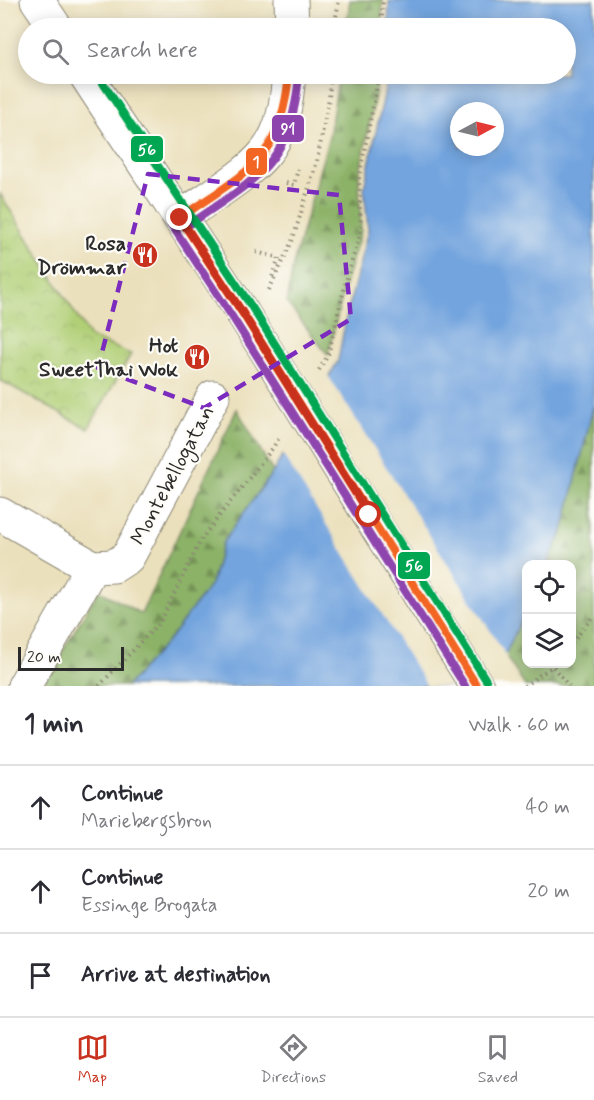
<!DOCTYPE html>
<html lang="en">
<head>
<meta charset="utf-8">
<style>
	:root { --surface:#fff; --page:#f2f2f3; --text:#2b2b33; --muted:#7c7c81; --line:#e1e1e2; --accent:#c8321e }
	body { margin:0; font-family:Mynerve,sans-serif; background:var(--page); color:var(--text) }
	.controls { position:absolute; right:18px; bottom:18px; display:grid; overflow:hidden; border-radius:12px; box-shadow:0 3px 15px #0003 }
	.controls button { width:54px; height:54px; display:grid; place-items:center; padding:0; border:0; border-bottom:2px solid var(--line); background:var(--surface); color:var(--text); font:30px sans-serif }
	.compass { position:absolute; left:450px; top:102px; width:54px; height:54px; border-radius:50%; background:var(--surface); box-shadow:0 3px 15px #0003; rotate:83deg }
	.scale { position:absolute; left:18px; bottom:15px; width:106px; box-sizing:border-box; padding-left:6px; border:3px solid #2b2b2b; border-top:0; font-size:16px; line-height:21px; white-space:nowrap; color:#2b2b2b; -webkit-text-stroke:4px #fdfcf7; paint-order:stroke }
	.stop { position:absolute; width:18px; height:18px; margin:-14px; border:4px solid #c8321e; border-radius:50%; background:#fff }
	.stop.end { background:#c8321e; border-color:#fff; box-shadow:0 2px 6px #0008 }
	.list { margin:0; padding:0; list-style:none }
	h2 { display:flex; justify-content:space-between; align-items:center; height:78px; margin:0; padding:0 24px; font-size:26px }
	h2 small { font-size:20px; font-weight:400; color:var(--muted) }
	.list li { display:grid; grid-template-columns:39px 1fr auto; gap:18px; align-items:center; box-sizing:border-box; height:84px; padding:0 24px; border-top:2px solid var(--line) }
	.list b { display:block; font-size:22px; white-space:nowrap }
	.list p { margin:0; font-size:20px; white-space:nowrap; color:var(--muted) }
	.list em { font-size:20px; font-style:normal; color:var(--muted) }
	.icon { flex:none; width:33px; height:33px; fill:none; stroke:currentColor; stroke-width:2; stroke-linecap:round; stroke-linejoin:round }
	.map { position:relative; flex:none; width:594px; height:686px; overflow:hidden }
	.search { position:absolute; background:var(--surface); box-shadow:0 3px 15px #0003; left:18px; right:18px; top:18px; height:66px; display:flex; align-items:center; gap:15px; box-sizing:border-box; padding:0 21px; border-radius:33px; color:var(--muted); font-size:22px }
	.sheet { height:330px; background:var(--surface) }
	nav { display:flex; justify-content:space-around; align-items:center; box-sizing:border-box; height:84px; border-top:2px solid var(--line); background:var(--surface); font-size:16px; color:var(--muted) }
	nav a { display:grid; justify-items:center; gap:3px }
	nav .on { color:var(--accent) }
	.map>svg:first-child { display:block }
	.forest { fill:url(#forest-firs); stroke:#5c6e49; stroke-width:1.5 }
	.park { fill:url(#park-crowns); stroke:#6e7d50; stroke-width:1.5 }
	.water { fill:#73a4de; stroke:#4f6884; stroke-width:1.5; fill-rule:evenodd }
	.pier { fill:#ebe0bc }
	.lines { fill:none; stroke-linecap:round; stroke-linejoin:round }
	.minor-casing { stroke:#8b8674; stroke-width:35 }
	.path { stroke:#8b8674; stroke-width:4; stroke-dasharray:1.5 4.5; stroke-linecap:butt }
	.minor { stroke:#fff; stroke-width:33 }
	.minor-bridge-casing { stroke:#8b8674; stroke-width:35; stroke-linecap:butt }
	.minor-bridge { stroke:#fff; stroke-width:33 }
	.bus-1-casing { stroke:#fdfcf7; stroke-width:12 }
	.bus-2-casing { stroke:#fdfcf7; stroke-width:12 }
	.bus-3-casing { stroke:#fdfcf7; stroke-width:12 }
	.bus-1 { stroke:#f26522; stroke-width:8 }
	.bus-2 { stroke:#8e44ad; stroke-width:8 }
	.bus-3 { stroke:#00a651; stroke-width:8 }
	.route { stroke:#c8321e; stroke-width:8 }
	.marked { fill:none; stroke:#7b2cbf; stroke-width:4.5; stroke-dasharray:12 8; stroke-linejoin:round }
	.labels { text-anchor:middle; stroke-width:4.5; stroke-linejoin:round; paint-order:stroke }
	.poi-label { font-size:21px; font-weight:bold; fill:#2b2b2b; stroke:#fdfcf7; text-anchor:end }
	.street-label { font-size:21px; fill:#2b2b2b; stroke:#fdfcf7 }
	.line-badge { stroke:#fdfcf7; stroke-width:2 }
	.badge-label { font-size:16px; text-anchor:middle; font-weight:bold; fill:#fff }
</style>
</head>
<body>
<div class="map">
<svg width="594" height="686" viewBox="0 0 594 686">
	<defs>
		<pattern id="forest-firs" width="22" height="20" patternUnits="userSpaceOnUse" patternTransform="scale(1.5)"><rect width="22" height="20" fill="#8cb267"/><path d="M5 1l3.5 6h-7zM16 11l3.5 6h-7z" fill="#739155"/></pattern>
		<pattern id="park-crowns" width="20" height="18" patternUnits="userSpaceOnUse" patternTransform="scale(1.5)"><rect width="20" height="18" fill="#b0cf76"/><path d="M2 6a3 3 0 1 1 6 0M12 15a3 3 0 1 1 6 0" fill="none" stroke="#98b266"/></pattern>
	</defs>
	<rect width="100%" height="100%" fill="#fdfcf7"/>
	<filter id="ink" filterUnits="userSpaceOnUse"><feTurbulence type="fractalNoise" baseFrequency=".0167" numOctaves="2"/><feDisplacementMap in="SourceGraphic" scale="12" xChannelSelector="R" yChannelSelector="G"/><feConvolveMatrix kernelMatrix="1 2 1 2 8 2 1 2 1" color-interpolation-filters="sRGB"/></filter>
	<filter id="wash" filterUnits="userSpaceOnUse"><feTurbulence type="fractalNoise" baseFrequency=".008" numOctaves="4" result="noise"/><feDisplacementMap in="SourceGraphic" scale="24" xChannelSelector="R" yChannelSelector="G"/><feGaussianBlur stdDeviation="1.35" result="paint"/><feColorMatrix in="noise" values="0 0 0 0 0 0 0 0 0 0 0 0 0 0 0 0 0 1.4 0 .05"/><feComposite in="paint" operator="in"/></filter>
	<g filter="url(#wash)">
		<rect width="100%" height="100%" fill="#ebe0bc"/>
		<!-- forest -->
		<path class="forest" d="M350,0H383L381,28H346Z
			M339,74H378L376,91L359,177L361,231L345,285L328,355L287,303L293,265L329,137Z
			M594,404V686H525L505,655L526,609V664H572V564H547L563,531Z
			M237,409L273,472L223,542L211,584L168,641L127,686H41L99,590L141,614Z"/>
		<!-- park -->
		<path class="park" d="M0,194L90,337L131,354L88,429L0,380Z"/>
		<!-- water -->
		<path class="water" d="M594,0V404L563,531L547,564H526V609L505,655L468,686H127L168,641L211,584L223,542L273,472L338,361L345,323L368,230L364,188L385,90L386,74H566V28H388L389,1ZM459,111H495V147H459Z"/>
		<!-- pier -->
		<path class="pier" d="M327,374L507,657L472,686H427L281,452Z"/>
	</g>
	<g filter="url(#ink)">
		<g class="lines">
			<!-- minor casing -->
			<g class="minor-casing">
				<path id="minor" d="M37,0L56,28
					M291,0L292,28
					M85,74L242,312
					M180,218C203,201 248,175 265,153C283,132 287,100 289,74
					M0,514L92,567
					M369,515L477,686
					M24,686L92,567L114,566L128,557L213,397"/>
			</g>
			<!-- path -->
			<path class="path" d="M334,28L339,0
				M381,28L383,0
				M286,183L294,185L298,169
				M256,252L279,258L271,280
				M269,290L293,239L317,161L329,98L331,74
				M319,370L328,355L345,285L361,231L359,177L376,91L378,74
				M572,643L594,615
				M553,667L569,686
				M99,686L160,622L202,538L272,449L280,436
				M524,686L556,664"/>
			<!-- minor -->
			<use href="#minor" class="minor"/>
			<!-- minor-bridge casing -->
			<g class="minor-bridge-casing">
				<path id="minor-bridge" d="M242,312L369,515"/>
			</g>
			<!-- minor-bridge -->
			<use href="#minor-bridge" class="minor-bridge"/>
			<!-- bus-1 casing -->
			<g class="bus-1-casing">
				<path id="bus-1" d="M180,218L242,312L477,686
					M180,218C246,171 281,163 289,74"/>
			</g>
			<!-- bus-2 casing -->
			<g class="bus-2-casing">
				<path id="bus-2" d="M171,224L233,318L465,686
					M186,227C255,178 291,167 299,75"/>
			</g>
			<!-- bus-3 casing -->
			<g class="bus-3-casing">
				<path id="bus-3" d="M97,74L251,306L486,680"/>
			</g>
			<!-- bus-1 -->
			<use href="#bus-1" class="bus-1"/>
			<!-- bus-2 -->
			<use href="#bus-2" class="bus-2"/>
			<!-- bus-3 -->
			<use href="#bus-3" class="bus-3"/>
		</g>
	</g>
	<g class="lines" filter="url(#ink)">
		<!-- route -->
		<path class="route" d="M180,218L242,312L369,515"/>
	</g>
	<!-- marked area -->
	<path class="marked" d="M148,174L339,195L351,319L204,408L98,368Z"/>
	<!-- icons -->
	<defs>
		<g id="restaurant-disc" transform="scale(1.35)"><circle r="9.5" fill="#c8321e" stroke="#fdfcf7"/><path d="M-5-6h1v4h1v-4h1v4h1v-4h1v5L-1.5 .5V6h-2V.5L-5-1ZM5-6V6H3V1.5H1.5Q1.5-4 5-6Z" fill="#fff"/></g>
	</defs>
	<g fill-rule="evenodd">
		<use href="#restaurant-disc" x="145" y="255"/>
		<use href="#restaurant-disc" x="197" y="357"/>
	</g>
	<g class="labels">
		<!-- poi labels -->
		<g class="poi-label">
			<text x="126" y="250">Rosa<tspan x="126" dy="24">Drömmar</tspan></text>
			<text x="178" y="352">Hot<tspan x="178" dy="24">SweetThai Wok</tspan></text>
		</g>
		<!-- street labels -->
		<g class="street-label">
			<text transform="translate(172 475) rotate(-62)" y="7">Montebellogatan</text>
		</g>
	</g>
	<g class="line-badge">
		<rect x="271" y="114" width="34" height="29" rx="6" fill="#8e44ad"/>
		<rect x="130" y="135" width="34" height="28" rx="6" fill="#00a651"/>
		<rect x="245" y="147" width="23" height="29" rx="6" fill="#f26522"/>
		<rect x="397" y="551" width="34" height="29" rx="6" fill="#00a651"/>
	</g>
	<g class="badge-label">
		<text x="288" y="134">91</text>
		<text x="147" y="155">56</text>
		<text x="256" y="167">1</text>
		<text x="414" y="571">56</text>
	</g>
</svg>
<div class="controls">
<button><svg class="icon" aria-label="locate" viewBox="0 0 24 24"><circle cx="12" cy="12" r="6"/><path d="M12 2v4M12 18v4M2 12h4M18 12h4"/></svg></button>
<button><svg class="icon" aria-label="layers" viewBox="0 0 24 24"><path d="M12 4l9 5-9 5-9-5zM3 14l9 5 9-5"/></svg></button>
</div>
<svg class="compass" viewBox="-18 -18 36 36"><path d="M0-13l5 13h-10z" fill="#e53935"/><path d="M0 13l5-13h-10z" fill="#7c7c81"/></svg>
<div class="scale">20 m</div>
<div class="stop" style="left:369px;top:515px"></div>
<div class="stop end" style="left:180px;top:218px"></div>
<div class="search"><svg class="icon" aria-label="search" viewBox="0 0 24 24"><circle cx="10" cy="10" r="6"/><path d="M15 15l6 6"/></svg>Search here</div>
</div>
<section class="sheet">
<h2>1 min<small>Walk · 60 m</small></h2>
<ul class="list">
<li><svg class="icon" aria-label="ahead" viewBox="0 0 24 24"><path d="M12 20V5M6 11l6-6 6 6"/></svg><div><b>Continue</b><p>Mariebergsbron</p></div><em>40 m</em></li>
<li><svg class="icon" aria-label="ahead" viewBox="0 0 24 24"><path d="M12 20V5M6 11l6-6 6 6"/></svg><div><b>Continue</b><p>Essinge Brogata</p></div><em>20 m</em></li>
<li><svg class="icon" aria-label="arrive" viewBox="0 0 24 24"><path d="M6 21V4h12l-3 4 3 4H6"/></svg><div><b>Arrive at destination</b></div></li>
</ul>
</section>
<nav>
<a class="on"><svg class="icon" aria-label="map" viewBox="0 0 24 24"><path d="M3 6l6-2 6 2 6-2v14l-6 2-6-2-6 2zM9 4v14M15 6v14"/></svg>Map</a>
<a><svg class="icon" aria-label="directions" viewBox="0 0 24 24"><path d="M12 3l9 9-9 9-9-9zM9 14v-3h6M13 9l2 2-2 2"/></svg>Directions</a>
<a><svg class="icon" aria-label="saved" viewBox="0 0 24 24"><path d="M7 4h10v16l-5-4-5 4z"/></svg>Saved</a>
</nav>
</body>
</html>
